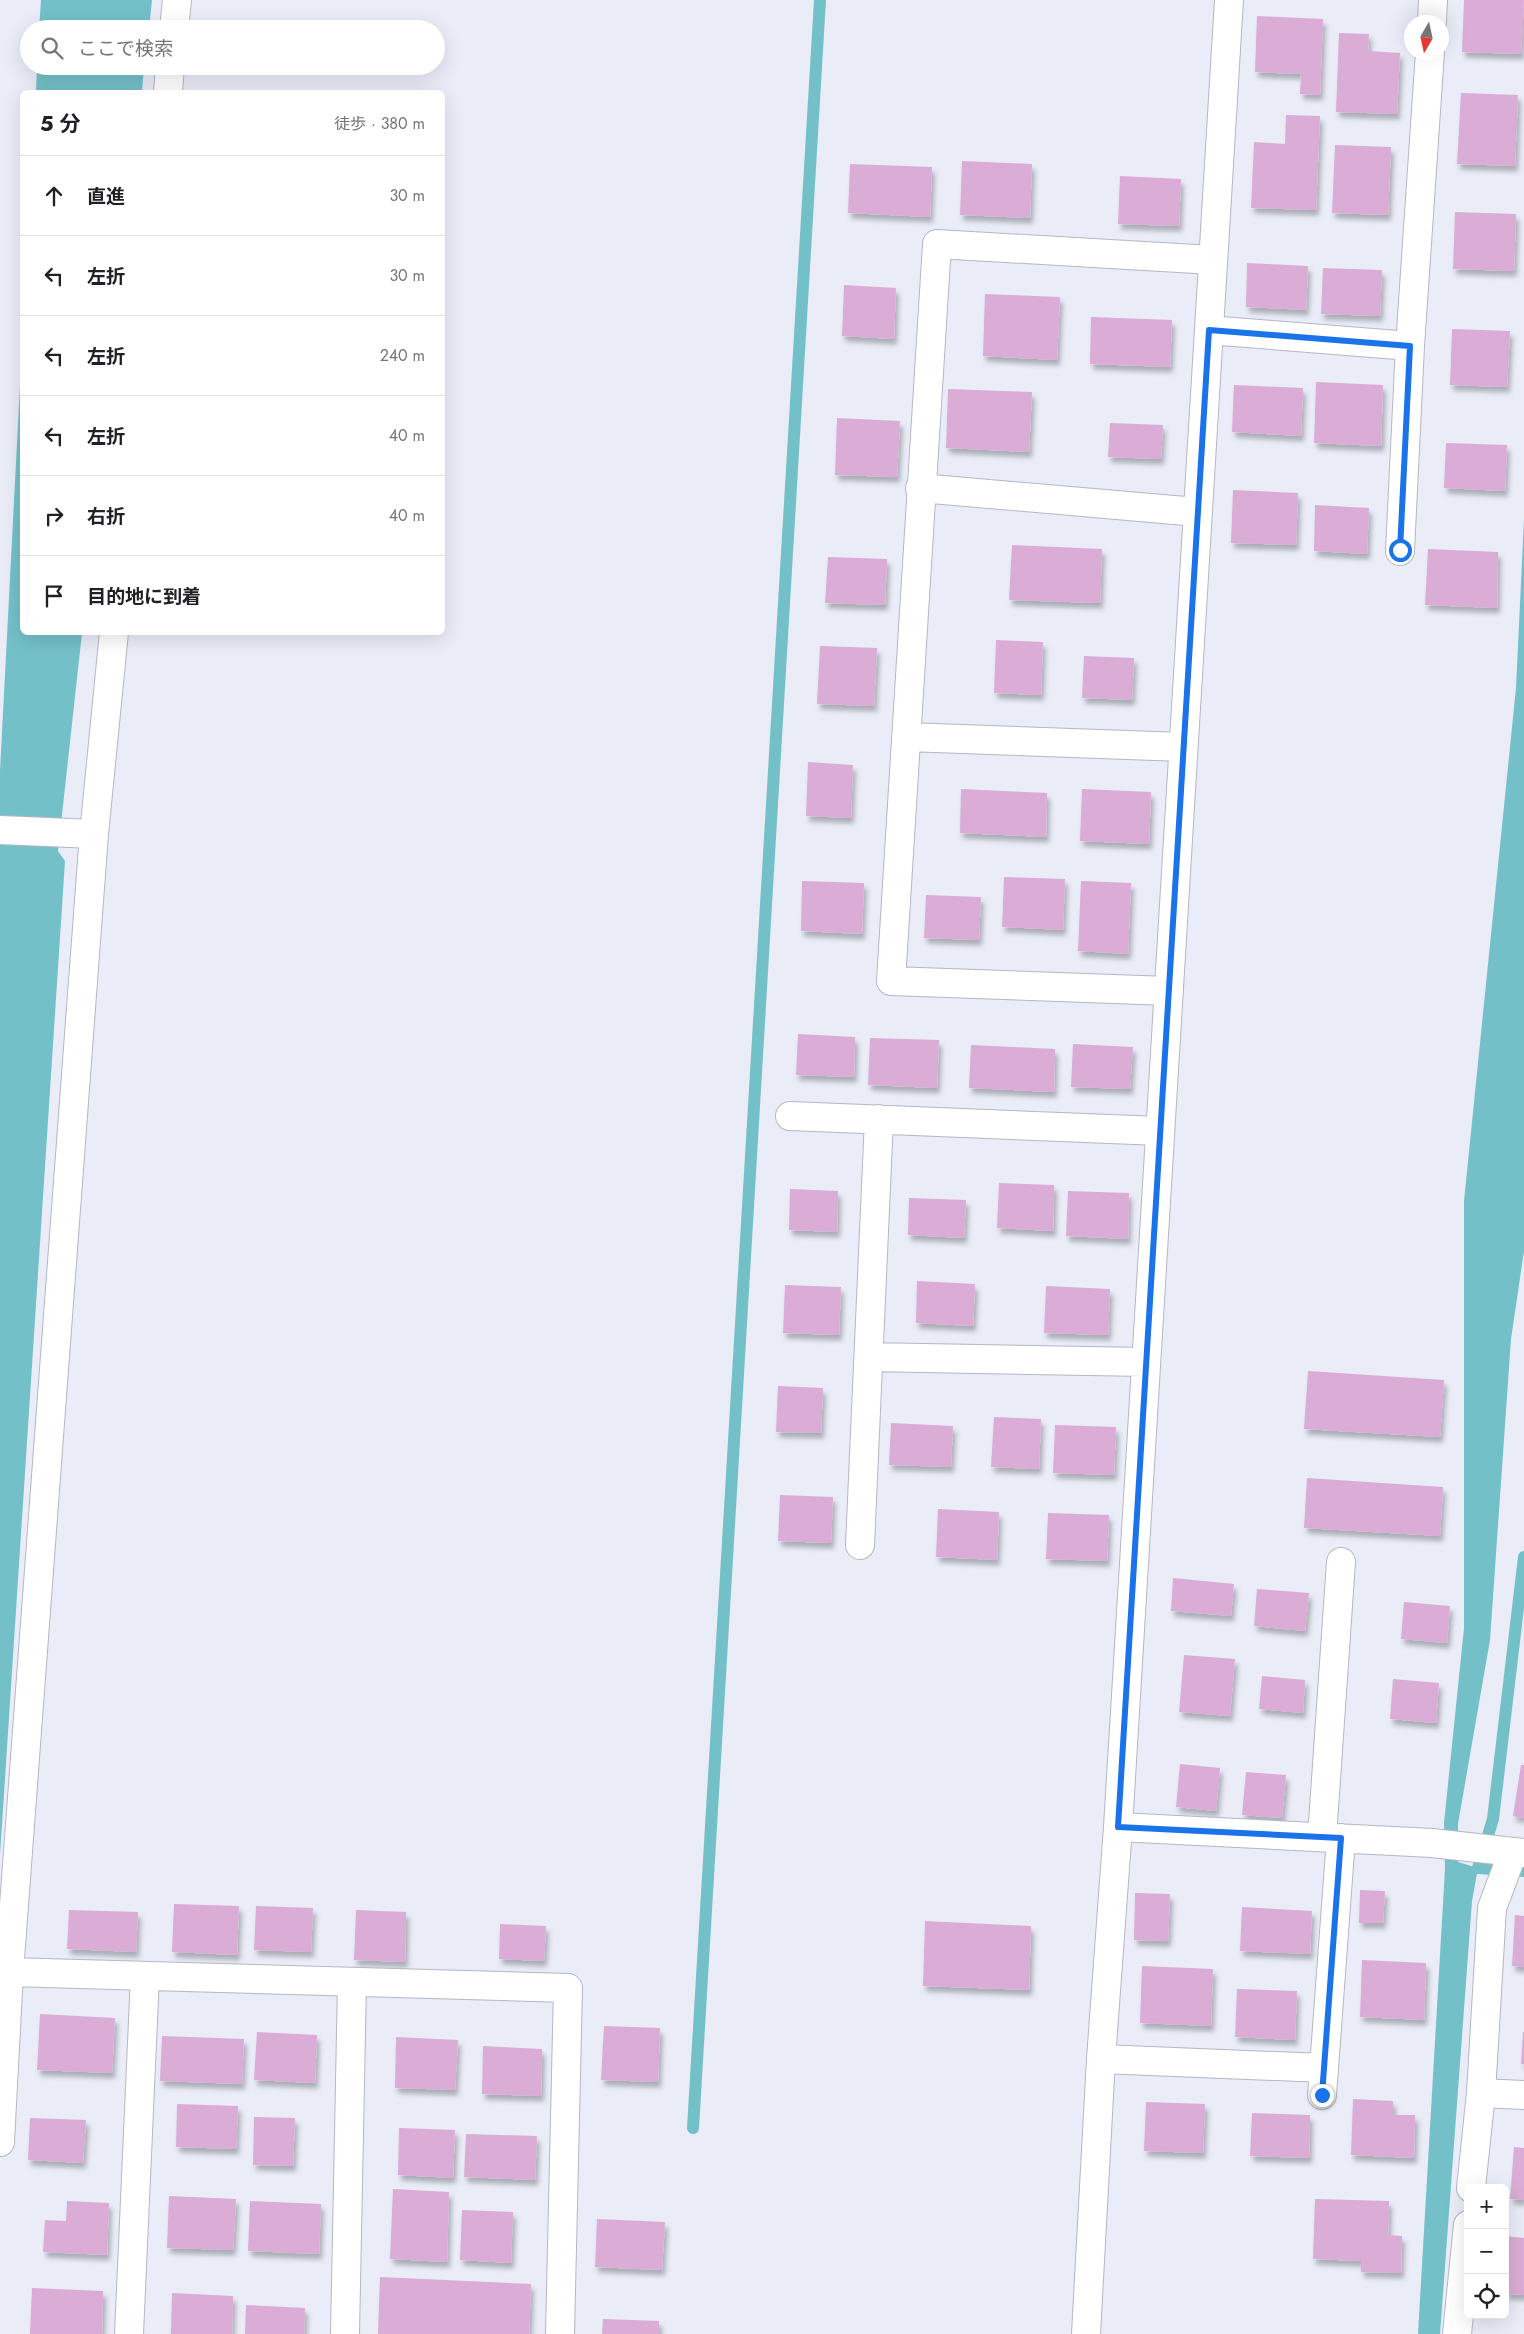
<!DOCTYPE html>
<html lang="ja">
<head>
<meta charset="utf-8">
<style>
	:root { --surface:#fff; --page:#f6f6f6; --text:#202124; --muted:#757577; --line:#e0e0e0 }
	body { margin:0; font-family:Jost,"Noto Sans JP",sans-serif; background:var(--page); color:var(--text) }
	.controls { position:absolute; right:15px; bottom:15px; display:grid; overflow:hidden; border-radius:8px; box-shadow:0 5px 20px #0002 }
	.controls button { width:45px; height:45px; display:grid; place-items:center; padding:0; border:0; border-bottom:1px solid var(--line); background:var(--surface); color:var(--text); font:25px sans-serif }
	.compass { position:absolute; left:1404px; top:15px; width:45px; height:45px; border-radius:50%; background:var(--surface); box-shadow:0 5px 20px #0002; rotate:189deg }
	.stop { position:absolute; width:15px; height:15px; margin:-11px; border:4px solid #1a73e8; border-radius:50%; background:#fff }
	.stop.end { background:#1a73e8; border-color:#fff; box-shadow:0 1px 5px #0008 }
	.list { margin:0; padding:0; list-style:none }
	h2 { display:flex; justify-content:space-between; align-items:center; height:65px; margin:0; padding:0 20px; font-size:21px }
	h2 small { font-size:16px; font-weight:400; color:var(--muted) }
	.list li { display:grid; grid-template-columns:32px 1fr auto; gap:15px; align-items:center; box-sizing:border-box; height:80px; padding:0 20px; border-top:1px solid var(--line) }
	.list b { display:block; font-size:19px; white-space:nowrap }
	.list em { font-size:16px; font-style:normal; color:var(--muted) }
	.icon { flex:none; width:28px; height:28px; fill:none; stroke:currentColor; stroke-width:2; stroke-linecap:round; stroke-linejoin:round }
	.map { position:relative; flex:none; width:1524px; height:2334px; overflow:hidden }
	.search { position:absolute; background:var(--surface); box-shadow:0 5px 20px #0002; left:20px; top:20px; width:425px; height:55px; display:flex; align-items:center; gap:12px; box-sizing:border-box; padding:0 18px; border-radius:28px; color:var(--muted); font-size:19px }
	.panel { position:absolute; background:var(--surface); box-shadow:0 5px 20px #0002; left:20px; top:90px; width:425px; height:545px; border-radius:8px }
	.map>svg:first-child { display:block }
	.water { fill:#74c0c9 }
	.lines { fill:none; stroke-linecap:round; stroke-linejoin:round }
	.stream { stroke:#74c0c9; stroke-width:12 }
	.building { fill:#dbacd5; filter:url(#shadow) }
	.street-casing { stroke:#b5b7c2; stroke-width:30 }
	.street { stroke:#fff; stroke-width:28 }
	.route { stroke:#1a73e8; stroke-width:6 }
</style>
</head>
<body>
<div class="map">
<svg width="1524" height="2334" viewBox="0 0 1524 2334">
	<defs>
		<filter id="shadow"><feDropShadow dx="3" dy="5.5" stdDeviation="2.5" flood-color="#0004"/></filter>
	</defs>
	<rect width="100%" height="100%" fill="#eaecf8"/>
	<!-- water -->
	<path class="water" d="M41,0H152L149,29H39Z
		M37,66H144L142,92H36Z
		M22,347V632L82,633L58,851L65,861L0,1855V771Z
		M1524,519V1251L1511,1339L1490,1640L1458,1824V1862L1478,1868L1472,1901L1440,2334H1418L1445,1869L1444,1823L1464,1628V1201L1516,688Z"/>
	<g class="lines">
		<!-- stream -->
		<path class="stream" d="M1524,1557L1493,1819L1478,1868L1524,1871
			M693,2128L820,0"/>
	</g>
	<!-- building -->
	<path class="building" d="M1464,0H1524L1521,54L1462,52Z
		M1257,16L1323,19L1320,95L1300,94L1301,74L1255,72Z
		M1339,33L1369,34L1368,51L1400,53L1397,114L1336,112Z
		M1461,93L1518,95L1515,166L1457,164Z
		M1286,115L1320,116L1316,210L1251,208L1254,142L1285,144Z
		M1335,145L1391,147L1388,215L1332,213Z
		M962,161L1032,164L1030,218L960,215Z
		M850,164L932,167L930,217L848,213Z
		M1120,176L1181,179L1179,226L1118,224Z
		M1455,212L1516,214L1514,271L1453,269Z
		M1247,263L1308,266L1306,310L1246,307Z
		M1323,268L1382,270L1380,316L1321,314Z
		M844,285L896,288L894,339L842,336Z
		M985,294L1060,297L1057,360L983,356Z
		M1091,317L1172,320L1170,367L1090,364Z
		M1452,329L1510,331L1507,387L1450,385Z
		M1316,382L1383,385L1381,446L1314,443Z
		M1234,385L1303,388L1301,436L1232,432Z
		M948,389L1032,392L1029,452L946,448Z
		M837,418L900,421L897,477L835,475Z
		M1110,423L1163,425L1161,459L1108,457Z
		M1446,443L1507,445L1505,491L1444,488Z
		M1233,490L1298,493L1296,545L1231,543Z
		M1315,505L1369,508L1367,554L1314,551Z
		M1012,545L1102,549L1100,603L1009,600Z
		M1428,549L1498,552L1497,608L1425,605Z
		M828,557L887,559L885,605L825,603Z
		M996,640L1043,642L1041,695L994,693Z
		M820,646L877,648L874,706L817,704Z
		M1084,656L1134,658L1132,700L1082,698Z
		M808,762L853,765L851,818L806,816Z
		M961,789L1047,793L1046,837L960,833Z
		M1082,789L1151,792L1149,844L1080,841Z
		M1004,877L1065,879L1063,930L1002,927Z
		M802,881L864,883L862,934L801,931Z
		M1081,881L1131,883L1128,954L1078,951Z
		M926,895L981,897L979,940L924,938Z
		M798,1034L855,1037L854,1077L796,1075Z
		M870,1038L939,1040L937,1088L868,1085Z
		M1073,1044L1133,1047L1130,1089L1071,1087Z
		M971,1045L1055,1049L1054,1092L969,1088Z
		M999,1183L1054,1185L1053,1231L997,1228Z
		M790,1189L838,1191L837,1232L789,1230Z
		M1068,1191L1129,1193L1128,1239L1066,1236Z
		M909,1198L966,1200L964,1238L908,1235Z
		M917,1281L975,1284L973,1326L916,1323Z
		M785,1285L841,1287L839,1335L783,1333Z
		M1046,1286L1110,1289L1108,1335L1044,1333Z
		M1308,1371L1444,1380L1440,1437L1304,1429Z
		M778,1386L823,1388L821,1433L776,1432Z
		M994,1417L1041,1419L1039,1469L991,1467Z
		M891,1423L953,1426L951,1467L889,1465Z
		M1055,1425L1116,1427L1114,1475L1053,1473Z
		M1307,1478L1443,1487L1440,1536L1304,1528Z
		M780,1495L833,1497L831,1543L778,1541Z
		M938,1509L999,1512L997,1560L936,1557Z
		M1048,1513L1109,1515L1107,1561L1046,1559Z
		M1173,1578L1234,1584L1231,1616L1171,1611Z
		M1257,1589L1309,1593L1305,1631L1254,1626Z
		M1404,1602L1450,1606L1447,1643L1401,1639Z
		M1184,1655L1235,1659L1230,1716L1179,1712Z
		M1262,1676L1305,1680L1303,1713L1259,1709Z
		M1393,1679L1439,1683L1436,1723L1390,1719Z
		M1180,1764L1220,1768L1216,1811L1176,1807Z
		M1521,1765H1524V1818L1513,1816Z
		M1246,1772L1286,1775L1282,1818L1242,1815Z
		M1360,1890L1385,1891L1383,1923H1359Z
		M1135,1893L1170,1894L1168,1941L1134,1940Z
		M174,1904L239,1906L237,1955L172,1952Z
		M256,1906L313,1908L311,1952L254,1950Z
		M1242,1907L1312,1911L1310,1954L1240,1951Z
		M69,1910L138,1912L136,1952L67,1949Z
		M356,1910L406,1912L405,1962L354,1960Z
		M1515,1915L1524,1916V1967L1512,1966Z
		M925,1921L1031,1926L1029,1990L923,1986Z
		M500,1924L546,1926L544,1961L499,1959Z
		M1362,1960L1426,1963L1424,2020L1360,2017Z
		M1142,1966L1213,1969L1211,2026L1140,2023Z
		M1237,1989L1297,1991L1295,2040L1235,2037Z
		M40,2014L115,2018L112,2073L37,2070Z
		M604,2026L660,2028L658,2082L601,2080Z
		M257,2032L317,2035L315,2083L254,2080Z
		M1523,2032H1524V2064H1521Z
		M162,2036L244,2039L242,2084L160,2081Z
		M396,2037L458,2040L455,2090L395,2088Z
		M483,2046L542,2049L541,2096L482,2094Z
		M1353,2099L1393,2101V2115H1415L1414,2158L1351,2155Z
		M1146,2102L1205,2104L1203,2153L1144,2151Z
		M177,2104L238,2106L236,2149L176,2147Z
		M1252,2113L1310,2115L1309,2158L1250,2156Z
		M254,2117L295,2118L293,2166L253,2165Z
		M30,2118L86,2120L83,2163L28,2160Z
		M399,2128L455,2130L453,2178L398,2175Z
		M466,2134L537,2136L535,2180L464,2177Z
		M1514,2147L1524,2148V2200L1510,2199Z
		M393,2189L449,2192L447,2262L390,2259Z
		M169,2196L236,2199L233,2250L167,2248Z
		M1315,2199L1389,2201L1388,2235L1402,2236L1401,2273L1361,2272V2261L1313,2259Z
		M67,2201L109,2203L107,2255L43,2252L45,2220L66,2221Z
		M250,2201L321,2204L319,2254L248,2251Z
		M462,2210L513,2212L511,2263L460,2260Z
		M597,2219L665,2222L662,2270L595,2267Z
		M1505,2236L1524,2238V2295L1505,2294Z
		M380,2277L531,2284L529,2334H378Z
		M32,2288L103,2291L102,2334H30Z
		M172,2293L233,2296L232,2334H171Z
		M246,2305L305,2308L304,2334H245Z
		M603,2319L659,2321V2334H602Z"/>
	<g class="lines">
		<!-- street casing -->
		<g class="street-casing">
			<path id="street" d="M1229,0L1118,1827L1432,1843L1524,1853
				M1432,22L1433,0
				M174,29L177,0
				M168,92L170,66
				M1209,330L1410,346
				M920,488L1197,512
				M1400,551L1410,346L1430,52
				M906,737L1183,747
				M0,830L94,834
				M1169,991L891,981L937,244L1213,260
				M790,1116L1160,1131
				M869,1357L1146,1362
				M860,1545L879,1119
				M1322,1837L1341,1562
				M9,1972L568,1988L560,2334
				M1101,2059L1324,2068
				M1481,2093L1524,2095
				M1322,2095L1341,1838
				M0,2142L9,1972L94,834L114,632
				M1471,2188L1481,2093L1492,1908L1513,1852
				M129,2334L145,1976
				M345,2334L352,1982
				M1086,2334L1101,2059L1118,1827
				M1457,2334L1468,2225"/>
		</g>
		<!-- street -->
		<use href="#street" class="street"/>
	</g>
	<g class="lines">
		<!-- route -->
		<path class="route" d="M1322,2095L1341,1838L1118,1827L1209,330L1410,346L1400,550"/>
	</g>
</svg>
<div class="controls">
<button>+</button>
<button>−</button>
<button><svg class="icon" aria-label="locate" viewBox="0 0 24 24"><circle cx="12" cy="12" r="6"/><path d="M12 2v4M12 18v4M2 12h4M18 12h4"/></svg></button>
</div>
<svg class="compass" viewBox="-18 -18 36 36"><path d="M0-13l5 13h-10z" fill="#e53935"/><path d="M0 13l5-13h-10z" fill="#757577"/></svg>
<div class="stop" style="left:1400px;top:550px"></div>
<div class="stop end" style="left:1322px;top:2095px"></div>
<div class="search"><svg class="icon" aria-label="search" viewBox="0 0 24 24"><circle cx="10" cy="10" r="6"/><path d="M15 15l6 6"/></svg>ここで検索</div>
<section class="panel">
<h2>5 分<small>徒歩 · 380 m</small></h2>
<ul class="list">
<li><svg class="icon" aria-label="ahead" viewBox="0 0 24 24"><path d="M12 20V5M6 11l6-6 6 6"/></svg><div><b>直進</b></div><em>30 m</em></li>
<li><svg class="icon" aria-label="left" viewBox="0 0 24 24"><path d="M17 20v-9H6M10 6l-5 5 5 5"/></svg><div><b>左折</b></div><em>30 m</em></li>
<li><svg class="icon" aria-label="left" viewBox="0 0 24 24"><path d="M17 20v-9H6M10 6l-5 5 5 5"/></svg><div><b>左折</b></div><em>240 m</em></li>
<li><svg class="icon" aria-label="left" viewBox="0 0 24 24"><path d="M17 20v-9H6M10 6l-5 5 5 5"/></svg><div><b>左折</b></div><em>40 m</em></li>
<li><svg class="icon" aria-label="right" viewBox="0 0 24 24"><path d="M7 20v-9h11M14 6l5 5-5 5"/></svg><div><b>右折</b></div><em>40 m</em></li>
<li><svg class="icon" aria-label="arrive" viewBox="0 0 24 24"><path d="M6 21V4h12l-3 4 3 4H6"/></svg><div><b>目的地に到着</b></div></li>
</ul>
</section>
</div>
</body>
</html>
